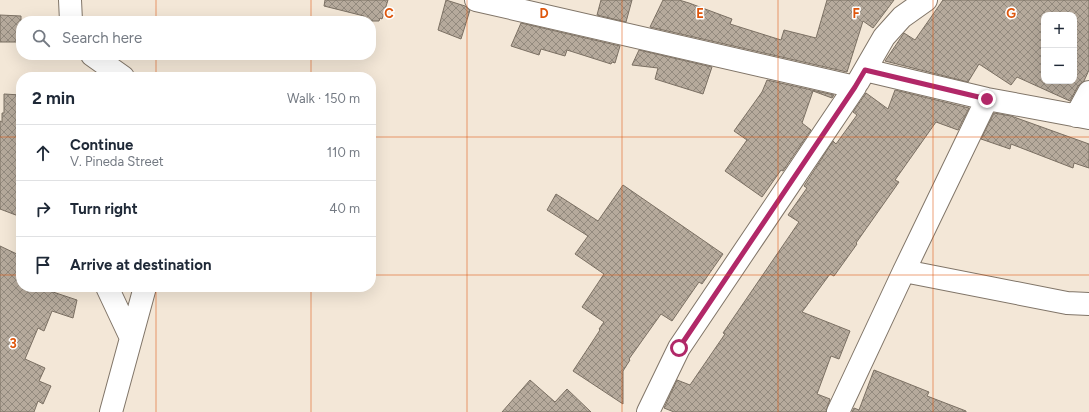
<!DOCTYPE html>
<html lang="en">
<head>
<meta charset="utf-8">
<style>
	:root { --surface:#fff; --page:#f6f6f7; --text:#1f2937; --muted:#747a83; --line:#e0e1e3 }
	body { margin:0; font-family:Figtree,sans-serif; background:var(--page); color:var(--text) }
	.controls { position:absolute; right:12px; top:12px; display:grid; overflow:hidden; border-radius:8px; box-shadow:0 4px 16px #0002 }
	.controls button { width:36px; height:36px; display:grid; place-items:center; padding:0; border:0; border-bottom:1px solid var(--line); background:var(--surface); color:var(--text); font:20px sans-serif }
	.stop { position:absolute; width:12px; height:12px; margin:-9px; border:3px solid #b12868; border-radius:50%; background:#fff }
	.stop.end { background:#b12868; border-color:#fff; box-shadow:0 1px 4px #0008 }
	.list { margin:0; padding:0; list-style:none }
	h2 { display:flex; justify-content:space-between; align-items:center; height:52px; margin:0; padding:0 16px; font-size:17px }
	h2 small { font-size:13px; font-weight:400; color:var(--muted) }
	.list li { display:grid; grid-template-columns:26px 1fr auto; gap:12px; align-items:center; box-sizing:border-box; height:56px; padding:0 16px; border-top:1px solid var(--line) }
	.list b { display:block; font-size:15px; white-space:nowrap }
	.list p { margin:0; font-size:13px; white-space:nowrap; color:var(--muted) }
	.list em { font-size:13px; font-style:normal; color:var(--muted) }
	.icon { flex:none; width:22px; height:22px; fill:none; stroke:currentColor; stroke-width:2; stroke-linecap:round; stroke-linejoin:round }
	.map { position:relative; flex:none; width:1089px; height:412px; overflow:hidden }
	.search { position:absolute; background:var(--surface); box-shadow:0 4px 16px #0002; left:16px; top:16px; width:360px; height:44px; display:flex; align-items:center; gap:10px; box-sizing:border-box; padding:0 14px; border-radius:16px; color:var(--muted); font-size:15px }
	.panel { position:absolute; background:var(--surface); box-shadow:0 4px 16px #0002; left:16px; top:72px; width:360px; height:220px; border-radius:16px }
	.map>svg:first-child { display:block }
	.building { fill:url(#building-cross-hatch); stroke:#7b7063; fill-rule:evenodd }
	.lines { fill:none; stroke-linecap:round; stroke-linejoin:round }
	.street-casing { stroke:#807568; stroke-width:24 }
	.secondary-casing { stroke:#807568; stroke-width:24 }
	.street { stroke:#fff; stroke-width:22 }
	.secondary { stroke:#fff; stroke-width:22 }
	.route { stroke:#b12868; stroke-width:5 }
	.grid { fill:none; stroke:#de560c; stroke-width:1; stroke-opacity:0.55 }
	.grid-label { font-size:13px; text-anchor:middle; font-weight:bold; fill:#de560c; stroke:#fff; stroke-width:3; stroke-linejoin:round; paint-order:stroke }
</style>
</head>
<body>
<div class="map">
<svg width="1089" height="412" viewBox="0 0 1089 412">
	<defs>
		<pattern id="building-cross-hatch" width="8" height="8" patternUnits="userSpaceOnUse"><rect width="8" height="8" fill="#b6aa9c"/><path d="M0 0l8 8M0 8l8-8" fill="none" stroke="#938a7e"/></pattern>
	</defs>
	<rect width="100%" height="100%" fill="#f3e7d7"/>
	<!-- building -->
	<path class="building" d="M325,0H388L382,19L380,18L379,21H362L364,16L324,6Z
		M446,0L465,6L470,10L461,39L438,30Z
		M601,0H632L626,22L597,15Z
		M663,0H679L689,3L732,19L730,24L781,40L784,30L816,38L827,0H894L873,28L863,21L847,72L650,27Z
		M943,0H1089V70L1084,81L1078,86L1070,101L1017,77L1011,85L979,64L968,82L885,61L904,33L915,40ZM1044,15H1074V81H1044Z
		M0,15L21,16V42H0Z
		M521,23L620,46L615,63L612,62L611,64L567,50L565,56L541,49L539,55L511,46Z
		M639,50L712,67L703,94L655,79L658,68L632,65Z
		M767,80L834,95L832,98L813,91L802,123L811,130L783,171L781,170L762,197L725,171L747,140L734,131L762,92Z
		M895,90L969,108L958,130L936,122L895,180L899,182L856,243L857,244L834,276L830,274L802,312L850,331L839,359L831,356L817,394L830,399L826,412H674L664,408L677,380L690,385L725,334L723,333L799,222L788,215L807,188L804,186L833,141L836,144L857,115L853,112L866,93L888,109Z
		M4,94L21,95V217L0,209V121L2,122V113H4Z
		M994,113L1011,116L1089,144V168L1074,163L1073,168L1011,144L1010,149L981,139Z
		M623,185L723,254L702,284L699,282L672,321L661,314L629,359L630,360L623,371V404L573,371L600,330L599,329L604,322L582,307L604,274L575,254L588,236L547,210L556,194L598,221Z
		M0,246L21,256V287H38L77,300L73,318L52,311L44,331L38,328L25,359L45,368L39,381L51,386L43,404L38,401L34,412H0Z
		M874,370L929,392L927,396L966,411V412H852L854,408L859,410Z
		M530,380L555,402L567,389L591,412H502Z"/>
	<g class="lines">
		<!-- street casing -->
		<g class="street-casing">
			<path id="street" d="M70,0L71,21
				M92,55L123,77
				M865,70L987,99L1089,118
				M858,82L884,37L902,17L926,0
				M1076,116L1089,92
				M904,271L1067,303L1089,304
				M107,287L131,338
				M111,412L145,287
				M838,412L904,271L987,99"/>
		</g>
		<!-- secondary casing -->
		<g class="secondary-casing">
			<path id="secondary" d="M476,0L855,87L679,348L648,412"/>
		</g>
		<!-- street -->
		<use href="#street" class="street"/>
		<!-- secondary -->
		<use href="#secondary" class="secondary"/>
	</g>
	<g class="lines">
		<!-- route -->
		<path class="route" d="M679,348L855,87L865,70L987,99"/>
	</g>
	<!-- grid -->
	<path class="grid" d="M156,0V21M311,0V21M467,0V412M622,0V412M778,0V412M933,0V412M156,55V77M311,55V77M0,137H21M371,137H1089M0,275H21M371,275H1089M156,287V412M311,287V412"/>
	<g class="grid-label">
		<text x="389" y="18">C</text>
		<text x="544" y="18">D</text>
		<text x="700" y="18">E</text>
		<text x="856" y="18">F</text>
		<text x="1011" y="18">G</text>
		<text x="13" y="348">3</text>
	</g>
</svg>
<div class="controls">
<button>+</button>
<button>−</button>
</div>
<div class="stop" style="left:679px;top:348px"></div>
<div class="stop end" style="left:987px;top:99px"></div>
<div class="search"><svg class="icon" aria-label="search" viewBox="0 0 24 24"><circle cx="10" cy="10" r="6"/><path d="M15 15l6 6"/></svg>Search here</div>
<section class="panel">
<h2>2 min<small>Walk · 150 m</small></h2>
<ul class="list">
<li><svg class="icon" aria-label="ahead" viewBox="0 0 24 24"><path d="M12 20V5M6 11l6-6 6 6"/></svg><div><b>Continue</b><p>V. Pineda Street</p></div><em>110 m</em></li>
<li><svg class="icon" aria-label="right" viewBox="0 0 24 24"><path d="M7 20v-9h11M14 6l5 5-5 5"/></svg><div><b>Turn right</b></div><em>40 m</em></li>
<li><svg class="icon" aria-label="arrive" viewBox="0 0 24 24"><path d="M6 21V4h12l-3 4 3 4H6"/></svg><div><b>Arrive at destination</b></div></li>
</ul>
</section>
</div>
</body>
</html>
